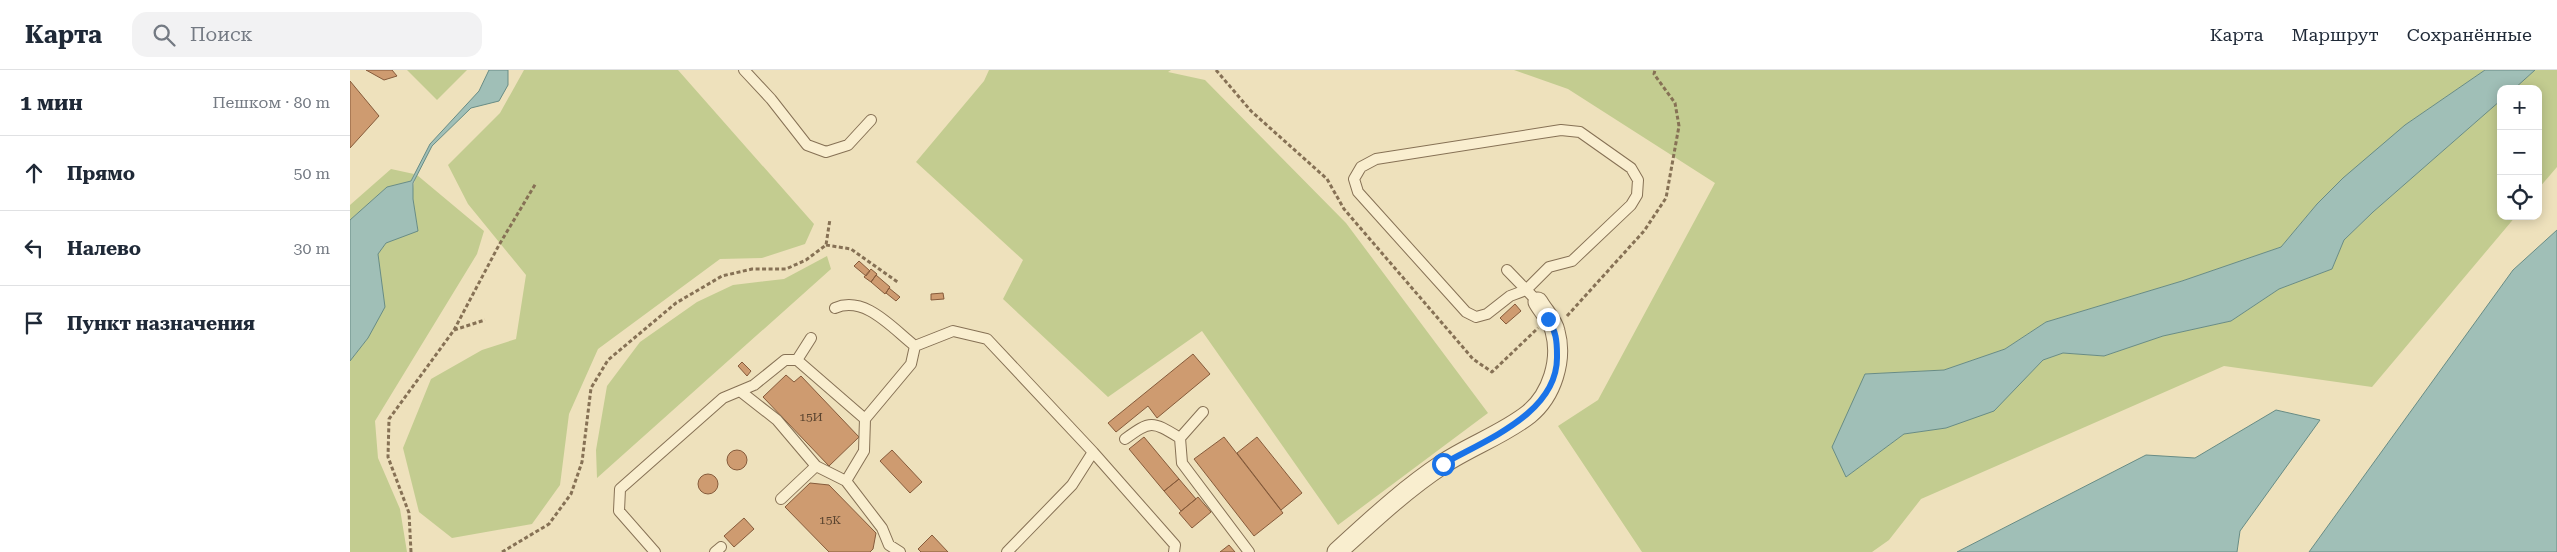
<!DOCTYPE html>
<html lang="ru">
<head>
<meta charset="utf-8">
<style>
	:root { --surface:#fff; --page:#f2f2f3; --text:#1f2937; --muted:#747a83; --line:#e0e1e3 }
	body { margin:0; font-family:"Roboto Serif",serif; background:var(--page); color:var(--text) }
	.controls { position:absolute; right:15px; top:15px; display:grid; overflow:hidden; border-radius:10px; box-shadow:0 2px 12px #0003 }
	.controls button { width:45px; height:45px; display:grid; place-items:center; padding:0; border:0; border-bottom:1px solid var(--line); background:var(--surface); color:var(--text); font:25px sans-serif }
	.stop { position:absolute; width:15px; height:15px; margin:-11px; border:4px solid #1a73e8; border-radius:50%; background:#fff }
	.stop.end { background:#1a73e8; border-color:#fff; box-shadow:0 1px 5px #0008 }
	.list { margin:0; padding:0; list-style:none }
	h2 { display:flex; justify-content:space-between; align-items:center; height:65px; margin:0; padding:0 20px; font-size:21px }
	h2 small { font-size:16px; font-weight:400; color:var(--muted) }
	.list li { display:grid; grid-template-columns:32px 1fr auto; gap:15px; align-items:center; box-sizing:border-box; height:75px; padding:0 20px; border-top:1px solid var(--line) }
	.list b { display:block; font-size:19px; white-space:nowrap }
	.list em { font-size:16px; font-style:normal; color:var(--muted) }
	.icon { flex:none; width:28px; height:28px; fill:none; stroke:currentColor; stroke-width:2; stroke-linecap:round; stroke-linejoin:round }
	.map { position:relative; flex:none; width:2207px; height:482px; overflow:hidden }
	header { display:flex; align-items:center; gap:30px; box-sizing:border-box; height:70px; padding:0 25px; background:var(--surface); border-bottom:1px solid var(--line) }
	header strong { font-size:24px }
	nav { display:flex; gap:28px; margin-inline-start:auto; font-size:18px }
	.search { width:350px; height:45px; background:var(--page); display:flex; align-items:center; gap:12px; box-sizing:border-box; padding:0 18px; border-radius:15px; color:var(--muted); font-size:19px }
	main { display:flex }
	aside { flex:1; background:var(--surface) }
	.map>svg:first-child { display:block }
	.green { fill:#c3cc90 }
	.water { fill:#a0bfb7; stroke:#688c85 }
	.building { fill:#ce9b70; stroke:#865b3b }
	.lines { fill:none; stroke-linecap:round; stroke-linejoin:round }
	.service-casing { stroke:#867155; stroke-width:12 }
	.minor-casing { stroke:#867155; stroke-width:21 }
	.path { stroke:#867155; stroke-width:3; stroke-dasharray:4 2.5; stroke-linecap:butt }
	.service { stroke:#f9eecf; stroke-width:10 }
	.minor { stroke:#f9eecf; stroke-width:19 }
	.route { stroke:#1a73e8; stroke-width:6 }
	.labels { text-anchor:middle; stroke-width:4; stroke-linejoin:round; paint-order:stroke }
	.number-label { font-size:12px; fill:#5b4530 }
</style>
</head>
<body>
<header>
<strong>Карта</strong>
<div class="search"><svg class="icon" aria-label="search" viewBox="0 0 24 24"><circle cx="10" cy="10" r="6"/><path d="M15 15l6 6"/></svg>Поиск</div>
<nav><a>Карта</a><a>Маршрут</a><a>Сохранённые</a></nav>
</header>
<main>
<aside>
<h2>1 мин<small>Пешком · 80 m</small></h2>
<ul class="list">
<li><svg class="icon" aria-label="ahead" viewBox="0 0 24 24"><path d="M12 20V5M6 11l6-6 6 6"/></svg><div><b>Прямо</b></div><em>50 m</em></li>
<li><svg class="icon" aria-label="left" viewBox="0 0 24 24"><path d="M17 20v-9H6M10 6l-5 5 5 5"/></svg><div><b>Налево</b></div><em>30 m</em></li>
<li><svg class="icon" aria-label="arrive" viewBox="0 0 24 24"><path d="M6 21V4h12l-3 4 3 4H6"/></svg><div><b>Пункт назначения</b></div></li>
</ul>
</aside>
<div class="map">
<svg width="2207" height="482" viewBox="0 0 2207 482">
	<rect width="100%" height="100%" fill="#eee1bc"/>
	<!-- green -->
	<path class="green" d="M57,0H117L87,30Z
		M174,0H328L464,154L455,174L412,188L370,189L248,279L219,344L210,415L182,454L102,468L69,442L53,378L81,309L132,280L166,269L176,205L118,134L98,95L150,43Z
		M639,0H821L818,2L855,10L996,153L1138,343L988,455L852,261L758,327L653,229L673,190L566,92L634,11Z
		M1164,0H2135L2055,55L1967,134L1931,177L1832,211L1696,252L1655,279L1594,300L1515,304L1496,407L1554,364L1596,358L1677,306L1693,290L1713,283L1754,286L1813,266L1881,251L1929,219L1982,199L1994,170L2023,142L2151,30V146H2166L2022,317L1874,296L1571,429L1539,470L1522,482H1292L1208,356L1248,330L1365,113L1218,19Z
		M2185,0H2207V97L2188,119V19H2164Z
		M41,99L64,104L61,111L37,117L0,150V135Z
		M67,105L134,161L127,184L25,351L28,388L50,439L57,482H0V291L18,268L30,209L28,184L36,173L68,160C66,142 58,122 67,105Z
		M477,186L481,199L247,408L246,380L257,316L290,272L347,232L383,215L434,209Z"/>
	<!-- water -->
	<path class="water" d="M139,0H158V15L149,31L121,38L82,76L63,113V129L68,161L36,173L28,184L35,237L18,268L0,291V150L37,117L61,111L80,74L129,21Z
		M2135,0H2185L2164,19H2151V30L2023,142L1994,170L1982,199L1929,219L1881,251L1813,266L1754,286L1713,283L1693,290L1644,341L1596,358L1554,364L1496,407L1482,377L1515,304L1594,300L1655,279L1696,252L1832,211L1931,177L1967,134L1993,108L2055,55Z
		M2207,160V482H1959L2163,200Z
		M1926,340L1970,350L1890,461L1887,482H1607L1796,385L1845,388Z"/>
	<!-- building -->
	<path class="building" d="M16,0H42L47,6L34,10Z
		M0,11L29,46L0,78Z
		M509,191L520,201L516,206L504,196Z
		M521,199L527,204L521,212L514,207Z
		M526,205L540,217L535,224L521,212Z
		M539,218L550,227L546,231L536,223Z
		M593,223L594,229L581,230V224Z
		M1165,234L1171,241L1156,254L1150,248Z
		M843,284L860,304L807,348L798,336L766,362L758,353Z
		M392,292L401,301L397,306L388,296Z
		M436,305L444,312L451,306L509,367L479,396L413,327Z
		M794,367L829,409L814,421L779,379Z
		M874,367L933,443L904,466L844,389Z
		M907,367L952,423L931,440L887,383Z
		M377 390a10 10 0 1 1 20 0a10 10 0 1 1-20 0Z
		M542,380L572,412L560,423L530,391Z
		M348 414a10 10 0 1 1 20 0a10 10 0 1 1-20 0Z
		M829,409L846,429L831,441L814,421Z
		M460,413L479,415L526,463L523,479L520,482H479L435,437Z
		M848,427L861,442L842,458L829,443Z
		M394,448L404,459L384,477L374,466Z
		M582,465L598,482H571L568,479Z
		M879,475L885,482H870Z"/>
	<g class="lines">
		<!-- service casing -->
		<g class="service-casing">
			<path id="service" d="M394,0L421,29L457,75L476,82L498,75L521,50
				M1211,60L1230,62L1281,98L1288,110L1287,125L1281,135L1222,191L1199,197L1176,220L1160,226L1137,244L1126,247L1116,242L1008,122L1004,109L1011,97L1026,89Z
				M1157,200L1188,232
				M565,276L603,261L637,269L743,382L825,475L824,482
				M447,290L515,349L561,294L565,276C542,258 515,225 485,238
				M390,321L427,350L466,396L496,411
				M853,342L830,368L832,393L899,482
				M515,349L514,381L496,411L532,458L539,475L550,482
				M775,369C801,350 802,351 830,368
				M431,429L466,396
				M305,482L269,441L270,419L373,328L404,315L435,290H447L461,268
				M365,482L371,477
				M657,482L722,415L743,382"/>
		</g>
		<!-- minor casing -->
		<g class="minor-casing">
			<path id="minor" d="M987,482C1021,451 1055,419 1093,394C1120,376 1154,364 1179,344C1202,325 1213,290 1205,261C1203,251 1193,241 1188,232"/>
		</g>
		<!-- path -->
		<path class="path" d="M866,0L901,41L977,109L994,139L1123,289L1142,302L1188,258
			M476,175L501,179L549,213
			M1217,246L1294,161L1316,128L1329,56L1325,33L1304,4L1305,0
			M104,260L135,250
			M61,482L59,443L38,387L39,349L104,260L149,175L186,113
			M152,482L199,454L221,424L232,392L241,318L258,290L326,233L372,206L402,199H436L456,190L476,175L480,149"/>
		<!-- service -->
		<use href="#service" class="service"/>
		<!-- minor -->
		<use href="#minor" class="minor"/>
	</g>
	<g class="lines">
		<!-- route -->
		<path class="route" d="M1093,394C1135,370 1209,343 1207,285C1207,271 1206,261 1198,249"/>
	</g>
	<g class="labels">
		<!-- number labels -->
		<g class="number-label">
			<text x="461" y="351">15И</text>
			<text x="480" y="454">15К</text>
		</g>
	</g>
</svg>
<div class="controls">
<button>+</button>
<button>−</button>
<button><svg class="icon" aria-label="locate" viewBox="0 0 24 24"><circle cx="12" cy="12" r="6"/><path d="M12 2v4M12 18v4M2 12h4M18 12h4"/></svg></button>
</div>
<div class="stop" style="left:1093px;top:394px"></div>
<div class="stop end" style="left:1198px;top:249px"></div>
</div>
</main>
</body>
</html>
